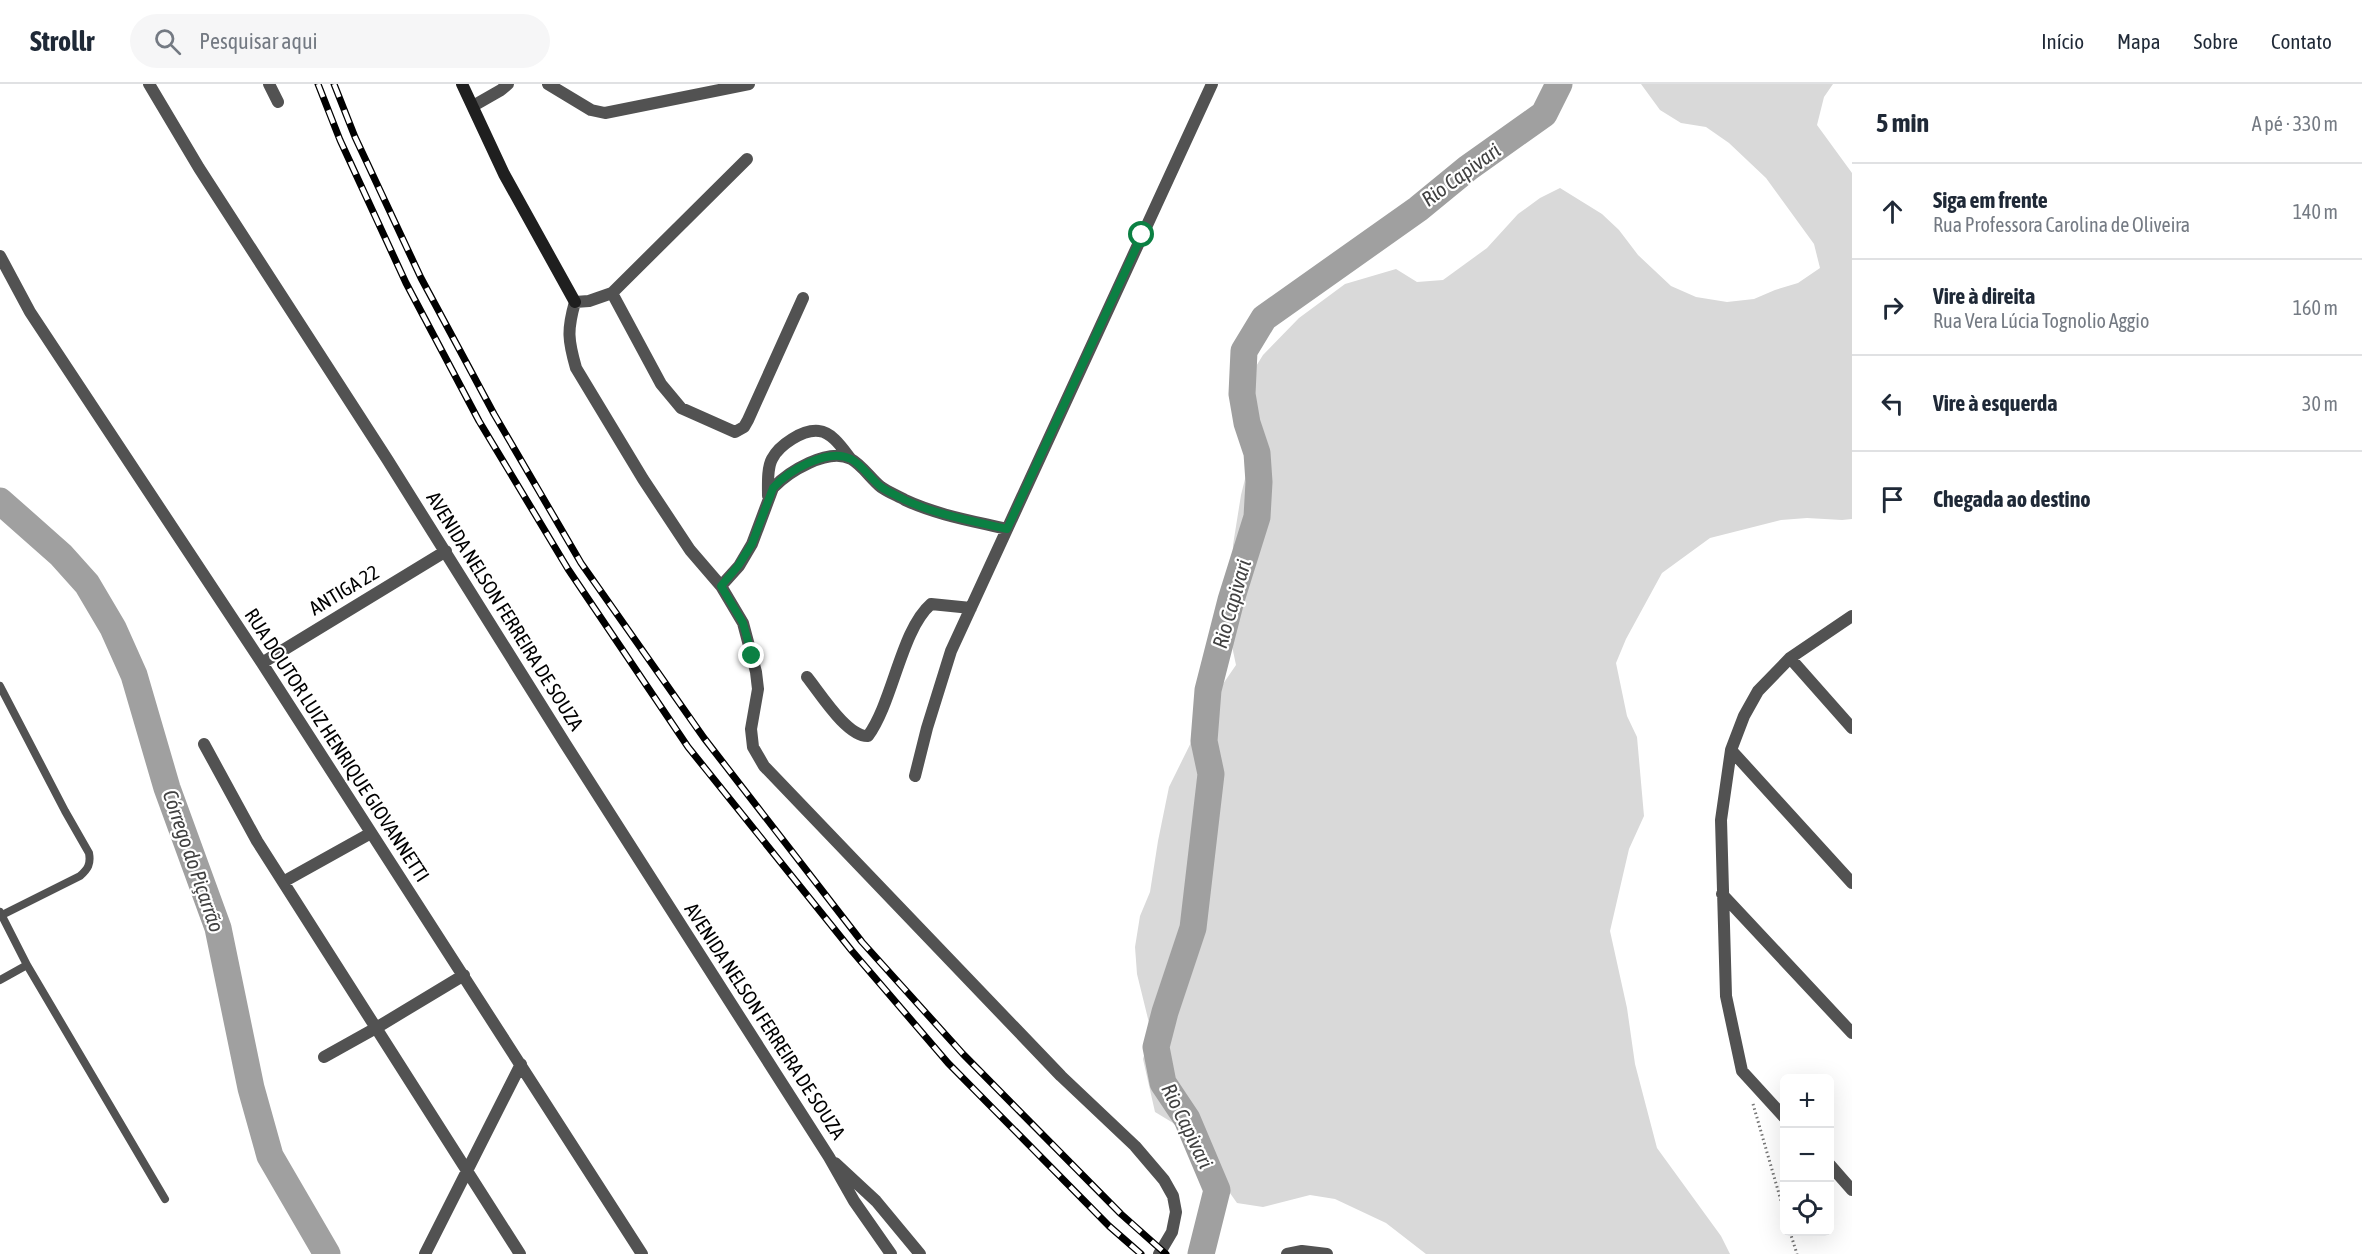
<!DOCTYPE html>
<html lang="pt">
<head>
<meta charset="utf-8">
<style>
	:root { --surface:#fff; --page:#f6f6f7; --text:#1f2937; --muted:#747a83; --line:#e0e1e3 }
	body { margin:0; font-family:"Asap Condensed",sans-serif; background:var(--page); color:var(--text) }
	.controls { position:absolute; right:18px; bottom:18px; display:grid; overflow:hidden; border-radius:9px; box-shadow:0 6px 24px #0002 }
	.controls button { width:54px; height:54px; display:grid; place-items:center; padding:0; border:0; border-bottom:2px solid var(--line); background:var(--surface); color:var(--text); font:30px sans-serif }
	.stop { position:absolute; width:18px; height:18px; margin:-14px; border:4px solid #0b8043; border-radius:50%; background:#fff }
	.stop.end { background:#0b8043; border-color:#fff; box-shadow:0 2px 6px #0008 }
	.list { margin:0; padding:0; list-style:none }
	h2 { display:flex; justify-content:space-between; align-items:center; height:78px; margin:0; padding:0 24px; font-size:26px }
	h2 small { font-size:20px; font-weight:400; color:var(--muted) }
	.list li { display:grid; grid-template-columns:39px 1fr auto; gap:18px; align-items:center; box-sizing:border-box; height:96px; padding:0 24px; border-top:2px solid var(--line) }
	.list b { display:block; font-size:22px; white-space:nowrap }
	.list p { margin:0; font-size:20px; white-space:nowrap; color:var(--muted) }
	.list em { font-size:20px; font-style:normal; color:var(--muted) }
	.icon { flex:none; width:33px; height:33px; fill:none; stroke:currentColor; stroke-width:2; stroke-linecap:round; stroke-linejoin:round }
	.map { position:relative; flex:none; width:1852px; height:1170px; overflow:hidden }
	header { display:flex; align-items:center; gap:36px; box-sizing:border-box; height:84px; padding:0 30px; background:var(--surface); border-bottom:2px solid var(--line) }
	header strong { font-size:28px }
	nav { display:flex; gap:33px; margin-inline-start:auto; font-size:21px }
	.search { width:420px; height:54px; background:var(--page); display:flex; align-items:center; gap:15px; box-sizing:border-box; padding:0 21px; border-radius:33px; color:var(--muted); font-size:22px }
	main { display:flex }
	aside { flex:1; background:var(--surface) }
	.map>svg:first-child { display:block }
	.green { fill:#d9d9d9 }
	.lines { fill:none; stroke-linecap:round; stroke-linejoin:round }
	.river { stroke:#a0a0a0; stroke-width:27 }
	.path { stroke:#747474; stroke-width:3; stroke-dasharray:1.5 3; stroke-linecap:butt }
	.lane { stroke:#525252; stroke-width:8 }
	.street { stroke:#525252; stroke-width:12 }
	.secondary { stroke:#1f1f1f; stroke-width:12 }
	.rail-casing { stroke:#000; stroke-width:7 }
	.rail { stroke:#fff; stroke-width:4.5; stroke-dasharray:14; stroke-linecap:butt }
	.route { stroke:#0b8043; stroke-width:8 }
	.labels { text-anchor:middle; stroke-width:4.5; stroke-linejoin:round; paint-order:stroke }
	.street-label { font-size:20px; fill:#000; stroke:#fff }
	.water-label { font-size:21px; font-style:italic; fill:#414141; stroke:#fff }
</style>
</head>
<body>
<header>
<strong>Strollr</strong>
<div class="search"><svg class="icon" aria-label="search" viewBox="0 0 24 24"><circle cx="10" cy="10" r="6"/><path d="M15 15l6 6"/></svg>Pesquisar aqui</div>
<nav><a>Início</a><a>Mapa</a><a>Sobre</a><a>Contato</a></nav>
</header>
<main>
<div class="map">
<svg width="1852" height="1170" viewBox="0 0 1852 1170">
	<rect width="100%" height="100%" fill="#fff"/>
	<!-- green -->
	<path class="green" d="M1641,0H1833L1824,13L1817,41L1852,89V435L1842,436L1807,434L1781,436L1710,454L1662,489L1626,555L1616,579L1627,632L1637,653L1644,732L1629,765L1610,847L1627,924L1635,980L1657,1064L1721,1152L1730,1170H1426L1386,1139L1335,1115L1310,1111L1263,1123L1237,1119L1203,1071L1198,1054L1155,1028L1143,975L1151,947L1137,890L1135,863L1140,832L1150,808L1158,757L1169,703L1212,616L1236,581L1229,548L1234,516L1232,490L1233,461L1241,411L1248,383L1252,319L1250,292L1263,271L1299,234L1345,200L1396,185L1417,198L1443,196L1487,164L1518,130L1540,114L1560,104L1602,130L1619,146L1638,171L1671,202L1696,213L1727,218L1754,215L1775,206L1798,199L1820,184L1814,160L1766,94L1729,59L1706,43L1681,39L1660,26Z"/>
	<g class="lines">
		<!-- river -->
		<path class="river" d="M0,417L61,471L87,500L113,544L134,591L167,704L218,844L251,1004L270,1072L327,1170
			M1201,1170L1217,1106L1187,1035L1163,999L1156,963L1165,928L1193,844L1211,690L1204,657L1208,606L1231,516L1257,433L1259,398L1257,369L1247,339L1242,310L1244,267L1264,234L1418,125L1468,84L1544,30L1559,0"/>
		<!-- path -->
		<path class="path" d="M1753,1020L1784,1127
			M1790,1148L1797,1170"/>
		<!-- lane -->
		<path class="lane" d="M0,602L65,727L89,769C91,780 88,785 80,792L2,831
			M0,828L27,881L165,1115
			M0,896L27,881"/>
		<!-- street -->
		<path class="street" d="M149,0L199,84L387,375L566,661L829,1073L854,1117L891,1170
			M269,0L278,18
			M548,0L591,26L605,29L749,0
			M473,22L501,6L508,0
			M747,75L612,209L589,217L575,218C567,246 568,256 576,284L643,395L690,466L721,502L743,539L756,588L758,605L751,645L753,663L764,682L1061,992L1135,1062L1164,1096L1173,1112L1176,1128L1172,1148L1159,1170
			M0,172L30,228L262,579L642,1170
			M612,209L661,300L681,324L735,348L744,343L748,336L803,214
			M768,412C768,401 767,384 772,375C779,361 803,345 819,347C832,348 843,365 850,374
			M721,502L739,482L752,460L773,404C788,388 828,363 851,375C862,381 871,395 881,403C888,408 898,412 905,416C937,431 973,437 1007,445
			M1790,574L1852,644
			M262,579L446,467
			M807,593C820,609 847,653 868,652C893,618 901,546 931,520L971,524
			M204,660L257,757L520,1170
			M1731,666L1852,799
			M915,692L927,644L951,567L1212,0
			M283,798L371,749
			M1722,810L1852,949
			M324,973L376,944L464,891
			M1784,1033L1742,987L1726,912L1721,736L1731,666L1744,632L1758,607L1790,574L1852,532
			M835,1079L876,1117L920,1170
			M1830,1081L1852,1106
			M425,1170L521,980
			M1287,1170L1302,1167L1327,1170"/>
		<!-- secondary -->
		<path class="secondary" d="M462,0L504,90L575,218"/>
		<!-- rail casing -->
		<g class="rail-casing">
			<path id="rail" d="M318,0L340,56L406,199L479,337L568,485L688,663L852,867L948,979L1109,1142L1141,1170
				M334,0L355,53L421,194L494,330L581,479L704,654L862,858L963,970L1121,1130L1166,1170"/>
		</g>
		<!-- rail -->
		<use href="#rail" class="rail"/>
	</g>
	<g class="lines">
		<!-- route -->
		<path class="route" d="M752,572L743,539L721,502L738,482L752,460L773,404C788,387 828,363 851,375C862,381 871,395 881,403C888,408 898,412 905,416C937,431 973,437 1007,445L1142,151"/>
	</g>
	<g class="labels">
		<!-- street labels -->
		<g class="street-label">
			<text transform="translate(344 506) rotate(-31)" y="7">ANTIGA 22</text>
			<text transform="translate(505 527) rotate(58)" y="7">AVENIDA NELSON FERREIRA DE SOUZA</text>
			<text transform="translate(337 661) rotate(57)" y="7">RUA DOUTOR LUIZ HENRIQUE GIOVANNETTI</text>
			<text transform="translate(765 937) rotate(57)" y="7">AVENIDA NELSON FERREIRA DE SOUZA</text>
		</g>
		<!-- water labels -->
		<g class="water-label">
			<text transform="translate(1461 91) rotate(-36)" y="7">Rio Capivari</text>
			<text transform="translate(1232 520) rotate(-74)" y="7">Rio Capivari</text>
			<text transform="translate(193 777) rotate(71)" y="7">Córrego do Piçarrão</text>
			<text transform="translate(1187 1042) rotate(64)" y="7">Rio Capivari</text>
		</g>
	</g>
</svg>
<div class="controls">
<button>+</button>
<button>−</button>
<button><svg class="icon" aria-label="locate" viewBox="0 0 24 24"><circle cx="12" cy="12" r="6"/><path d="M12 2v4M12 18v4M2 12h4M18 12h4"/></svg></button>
</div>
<div class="stop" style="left:1142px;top:151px"></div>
<div class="stop end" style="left:752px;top:572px"></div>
</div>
<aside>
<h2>5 min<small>A pé · 330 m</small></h2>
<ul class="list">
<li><svg class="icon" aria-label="ahead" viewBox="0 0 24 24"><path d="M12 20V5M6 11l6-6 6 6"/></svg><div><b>Siga em frente</b><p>Rua Professora Carolina de Oliveira</p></div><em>140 m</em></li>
<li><svg class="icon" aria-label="right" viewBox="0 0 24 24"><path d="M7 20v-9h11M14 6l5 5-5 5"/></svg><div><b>Vire à direita</b><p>Rua Vera Lúcia Tognolio Aggio</p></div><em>160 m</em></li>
<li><svg class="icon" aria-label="left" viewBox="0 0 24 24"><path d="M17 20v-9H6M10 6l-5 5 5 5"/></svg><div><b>Vire à esquerda</b></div><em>30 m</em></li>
<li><svg class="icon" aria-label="arrive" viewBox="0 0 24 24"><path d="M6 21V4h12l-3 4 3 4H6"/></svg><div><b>Chegada ao destino</b></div></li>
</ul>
</aside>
</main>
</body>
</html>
